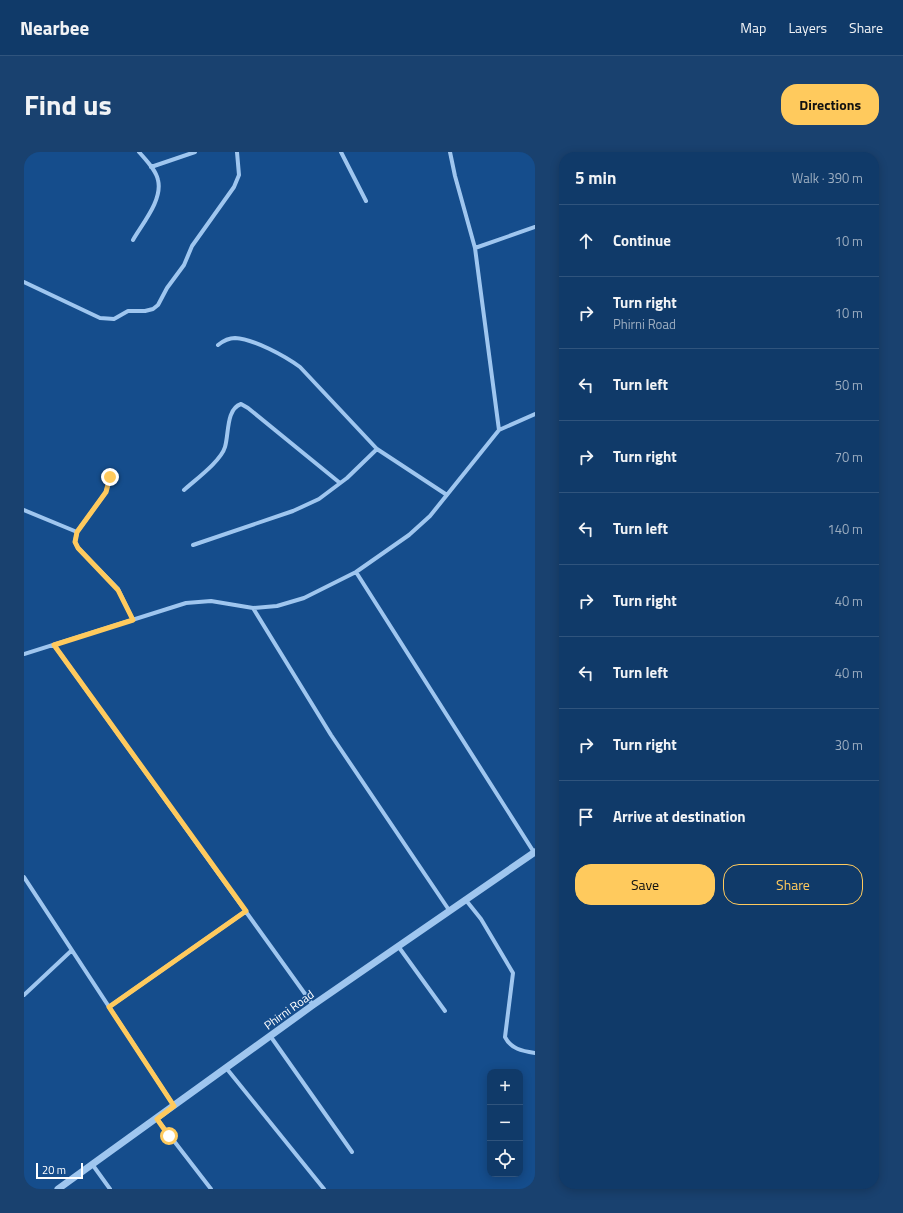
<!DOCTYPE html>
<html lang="en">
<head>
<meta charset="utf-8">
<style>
	:root { --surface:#103a69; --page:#19416f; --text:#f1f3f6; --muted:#9cadc0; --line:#30547d; --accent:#ffca5d }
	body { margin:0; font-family:"Titillium Web",sans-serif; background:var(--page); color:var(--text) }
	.controls { position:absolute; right:12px; bottom:12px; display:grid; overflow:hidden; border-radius:8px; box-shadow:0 2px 10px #0003 }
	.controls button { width:36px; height:36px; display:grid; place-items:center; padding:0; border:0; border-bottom:1px solid var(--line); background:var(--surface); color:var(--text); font:20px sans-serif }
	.scale { position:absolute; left:12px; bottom:10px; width:47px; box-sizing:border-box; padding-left:4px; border:2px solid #fff; border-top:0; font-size:11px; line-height:14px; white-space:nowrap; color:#fff; -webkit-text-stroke:3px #154d8c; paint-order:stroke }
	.stop { position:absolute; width:12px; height:12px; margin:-9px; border:3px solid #ffca5d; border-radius:50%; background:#fff }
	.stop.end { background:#ffca5d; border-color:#fff; box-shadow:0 1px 4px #0008 }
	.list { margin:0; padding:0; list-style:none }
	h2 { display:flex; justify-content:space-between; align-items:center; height:52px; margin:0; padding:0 16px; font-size:17px }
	h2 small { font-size:13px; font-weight:400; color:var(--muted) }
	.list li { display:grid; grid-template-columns:26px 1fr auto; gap:12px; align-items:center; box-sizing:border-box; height:72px; padding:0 16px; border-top:1px solid var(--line) }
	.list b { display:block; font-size:15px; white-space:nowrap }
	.list p { margin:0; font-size:13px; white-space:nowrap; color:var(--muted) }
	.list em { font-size:13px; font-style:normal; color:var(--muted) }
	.actions { display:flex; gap:8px; padding:12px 16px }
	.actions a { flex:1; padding:9px 0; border:1px solid var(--accent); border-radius:16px; text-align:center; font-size:14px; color:var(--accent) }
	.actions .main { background:var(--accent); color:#111 }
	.icon { flex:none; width:22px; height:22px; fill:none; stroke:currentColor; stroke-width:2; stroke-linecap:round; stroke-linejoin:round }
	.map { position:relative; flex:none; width:511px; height:1037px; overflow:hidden; border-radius:16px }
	header { display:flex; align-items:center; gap:24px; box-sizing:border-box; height:56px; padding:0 20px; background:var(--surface); border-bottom:1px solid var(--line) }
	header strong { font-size:19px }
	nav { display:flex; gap:22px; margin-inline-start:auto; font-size:14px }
	.intro { display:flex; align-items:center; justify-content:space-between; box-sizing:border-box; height:96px; padding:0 24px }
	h1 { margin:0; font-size:28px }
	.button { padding:10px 18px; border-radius:16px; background:var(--accent); color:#111; font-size:14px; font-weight:700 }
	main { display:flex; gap:24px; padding:0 24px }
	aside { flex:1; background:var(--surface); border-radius:16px; box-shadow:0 2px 10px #0003 }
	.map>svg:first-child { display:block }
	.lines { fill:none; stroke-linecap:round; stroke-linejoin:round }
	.minor { stroke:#9fc6ef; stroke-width:4 }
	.tertiary { stroke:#9fc6ef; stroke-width:7 }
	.route { stroke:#ffca5d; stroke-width:5 }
	.labels { text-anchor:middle; stroke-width:3; stroke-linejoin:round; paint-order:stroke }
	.street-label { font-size:12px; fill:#fff; stroke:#154d8c }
</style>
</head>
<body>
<header>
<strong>Nearbee</strong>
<nav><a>Map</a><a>Layers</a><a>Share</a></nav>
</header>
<div class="intro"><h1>Find us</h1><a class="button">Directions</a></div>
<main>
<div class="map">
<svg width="511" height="1037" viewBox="0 0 511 1037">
	<rect width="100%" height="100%" fill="#154d8c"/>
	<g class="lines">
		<!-- minor -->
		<path class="minor" d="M317,0L342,49
			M426,0L431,24L451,96L475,278
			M127,15L171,0
			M109,88C118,72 139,48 134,28C132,18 122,8 115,0
			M451,96L511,75
			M0,130L76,166L90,167L104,159H121L129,157L134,153L143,136L160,113L168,94L210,35L215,23L213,0
			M194,193C199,189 204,186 211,186C230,187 261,204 276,215L353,297L423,343
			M86,325L82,340L53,380L51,390L54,396L94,437L109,468
			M160,338C171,328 197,309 201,295C205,282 202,257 217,252L224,256L316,331
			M0,358L53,380
			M169,393L269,359L295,347L323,326L353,297
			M332,420L511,702
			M229,456L307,583L425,758
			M30,493L289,853
			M0,502L162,451L187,449L229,456L253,454L280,446L332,420L385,383L406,364L475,278L511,262
			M0,725L150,954
			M441,747L457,767L489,821L481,885C487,897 498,899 511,901
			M374,794L421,859
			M0,843L47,799
			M85,855L222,759
			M247,885L328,1000
			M203,917L300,1037
			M133,967L187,1037
			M68,1012L86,1037"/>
		<!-- tertiary -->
		<path class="tertiary" d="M34,1037L289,853L511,700"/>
	</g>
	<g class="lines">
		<!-- route -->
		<path class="route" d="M86,325L82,340L53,380L51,390L54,396L94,438L109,468L30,493L222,759L85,855L150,954L133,967L145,984"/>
	</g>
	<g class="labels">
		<!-- street labels -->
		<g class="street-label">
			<text transform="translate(265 858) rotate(-36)" y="4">Phirni Road</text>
		</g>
	</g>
</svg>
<div class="controls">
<button>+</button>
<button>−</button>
<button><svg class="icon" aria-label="locate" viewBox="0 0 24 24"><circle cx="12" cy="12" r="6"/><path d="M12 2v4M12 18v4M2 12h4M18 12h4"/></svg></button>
</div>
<div class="scale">20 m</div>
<div class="stop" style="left:145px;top:984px"></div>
<div class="stop end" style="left:86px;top:325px"></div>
</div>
<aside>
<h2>5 min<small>Walk · 390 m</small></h2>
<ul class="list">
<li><svg class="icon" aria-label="ahead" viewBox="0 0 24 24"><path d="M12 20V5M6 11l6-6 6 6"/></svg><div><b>Continue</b></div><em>10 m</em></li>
<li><svg class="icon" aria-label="right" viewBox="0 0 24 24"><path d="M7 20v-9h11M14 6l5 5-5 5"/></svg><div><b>Turn right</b><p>Phirni Road</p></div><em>10 m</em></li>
<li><svg class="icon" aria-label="left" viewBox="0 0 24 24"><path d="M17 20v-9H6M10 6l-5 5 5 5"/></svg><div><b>Turn left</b></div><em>50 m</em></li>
<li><svg class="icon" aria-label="right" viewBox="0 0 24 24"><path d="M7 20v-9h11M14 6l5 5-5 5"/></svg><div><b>Turn right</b></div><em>70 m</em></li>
<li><svg class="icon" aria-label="left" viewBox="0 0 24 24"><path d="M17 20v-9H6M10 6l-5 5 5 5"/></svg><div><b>Turn left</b></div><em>140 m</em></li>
<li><svg class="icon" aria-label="right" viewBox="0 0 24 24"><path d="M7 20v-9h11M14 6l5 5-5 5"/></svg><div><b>Turn right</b></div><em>40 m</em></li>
<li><svg class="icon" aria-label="left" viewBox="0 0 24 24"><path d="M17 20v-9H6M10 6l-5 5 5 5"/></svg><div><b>Turn left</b></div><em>40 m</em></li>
<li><svg class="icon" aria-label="right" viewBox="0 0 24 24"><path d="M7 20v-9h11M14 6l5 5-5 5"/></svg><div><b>Turn right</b></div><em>30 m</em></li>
<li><svg class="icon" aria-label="arrive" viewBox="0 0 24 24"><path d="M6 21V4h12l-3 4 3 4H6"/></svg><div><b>Arrive at destination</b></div></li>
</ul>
<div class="actions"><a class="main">Save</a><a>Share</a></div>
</aside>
</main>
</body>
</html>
